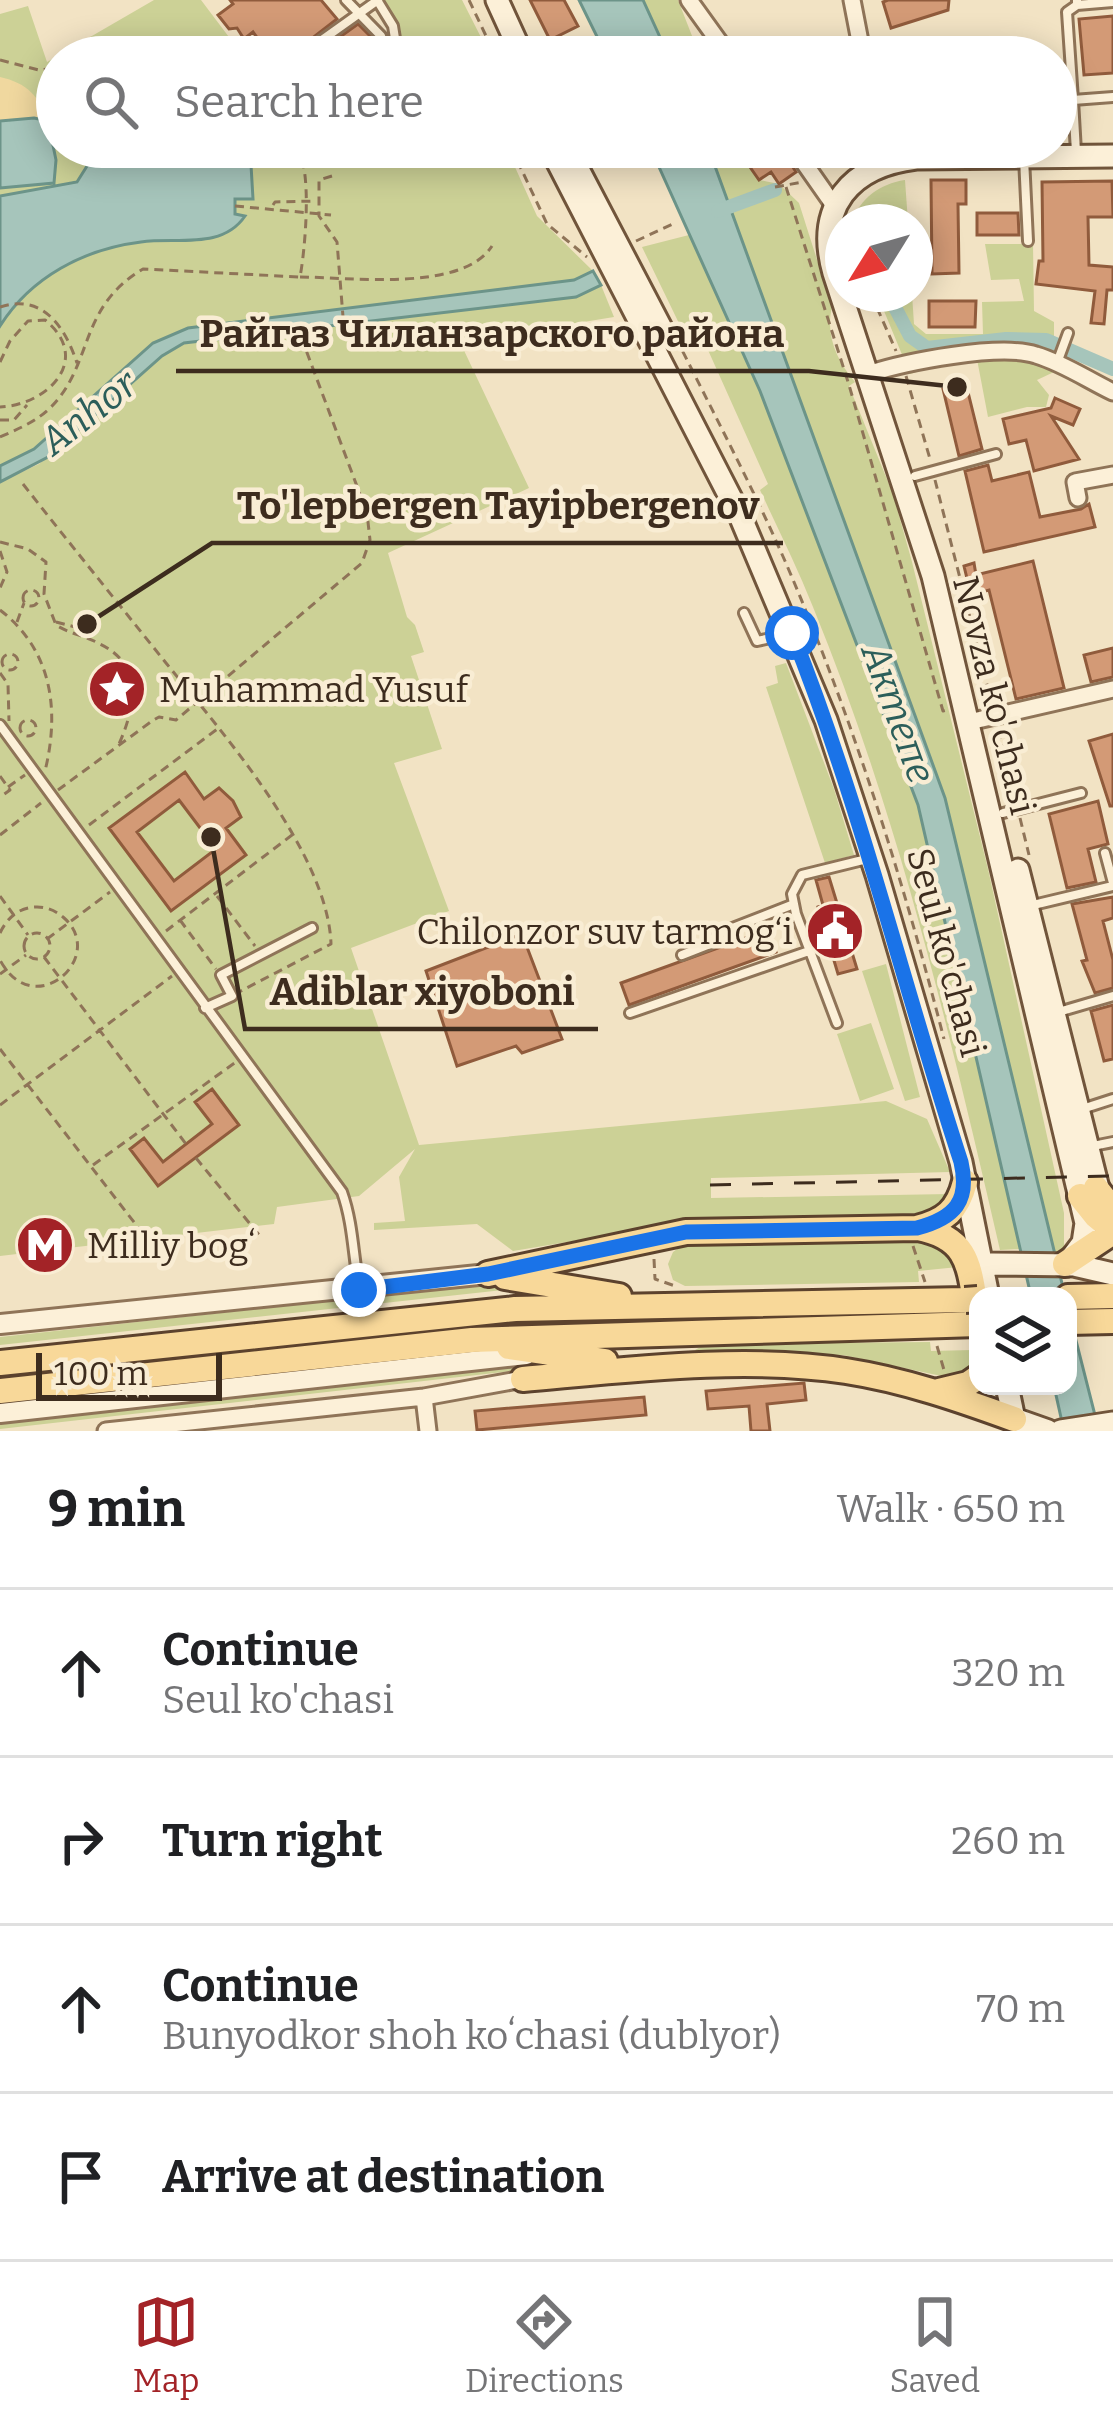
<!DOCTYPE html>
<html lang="en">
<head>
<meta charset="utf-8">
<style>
	:root { --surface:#fff; --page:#f2f2f2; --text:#202124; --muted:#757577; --line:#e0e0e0; --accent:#a32327 }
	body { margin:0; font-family:Bitter,serif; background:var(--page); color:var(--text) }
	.controls { position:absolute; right:36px; bottom:36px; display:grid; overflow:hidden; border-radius:24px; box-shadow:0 6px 30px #0003 }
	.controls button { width:108px; height:108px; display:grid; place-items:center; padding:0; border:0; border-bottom:3px solid var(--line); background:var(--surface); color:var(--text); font:60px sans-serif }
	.compass { position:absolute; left:825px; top:204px; width:108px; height:108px; border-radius:50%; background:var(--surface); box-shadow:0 6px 30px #0003; rotate:233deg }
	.scale { position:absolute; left:36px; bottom:30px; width:186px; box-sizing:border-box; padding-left:12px; border:6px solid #3d2c1e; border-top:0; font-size:33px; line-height:42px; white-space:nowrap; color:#3d2c1e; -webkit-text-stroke:9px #f9edd4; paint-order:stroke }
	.stop { position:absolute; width:36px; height:36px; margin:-27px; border:9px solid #1a73e8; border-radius:50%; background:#fff }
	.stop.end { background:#1a73e8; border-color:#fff; box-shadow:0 3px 12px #0008 }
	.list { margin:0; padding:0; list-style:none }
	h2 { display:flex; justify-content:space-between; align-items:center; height:156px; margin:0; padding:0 48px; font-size:51px }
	h2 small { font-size:39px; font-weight:400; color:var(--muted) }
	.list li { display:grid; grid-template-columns:78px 1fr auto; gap:36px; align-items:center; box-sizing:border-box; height:168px; padding:0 48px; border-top:3px solid var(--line) }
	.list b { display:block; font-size:45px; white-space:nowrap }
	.list p { margin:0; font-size:39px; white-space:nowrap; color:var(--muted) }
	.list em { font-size:39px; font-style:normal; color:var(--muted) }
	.icon { flex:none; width:66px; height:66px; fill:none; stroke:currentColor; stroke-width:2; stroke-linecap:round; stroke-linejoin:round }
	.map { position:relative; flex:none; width:1113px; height:1431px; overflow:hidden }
	.search { position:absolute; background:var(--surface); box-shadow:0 6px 30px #0003; left:36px; right:36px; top:36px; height:132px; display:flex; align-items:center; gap:30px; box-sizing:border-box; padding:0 42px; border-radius:66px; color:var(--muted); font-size:45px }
	.sheet { height:828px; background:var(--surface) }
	nav { display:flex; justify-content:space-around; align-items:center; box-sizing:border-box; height:168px; border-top:3px solid var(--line); background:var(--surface); font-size:33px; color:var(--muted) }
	nav a { display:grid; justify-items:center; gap:6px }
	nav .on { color:var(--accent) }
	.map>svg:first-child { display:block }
	.green { fill:#ccd196 }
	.sand { fill:#f0d89f }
	.water { fill:#a6c5bb; stroke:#6c9489; stroke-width:3 }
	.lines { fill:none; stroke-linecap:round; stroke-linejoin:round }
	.canal { stroke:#a6c5bb; stroke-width:14 }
	.building { fill:#d39a76; stroke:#905b3c; stroke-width:3; fill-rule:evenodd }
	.service-casing { stroke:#8f7458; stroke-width:14 }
	.minor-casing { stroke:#8f7458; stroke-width:21 }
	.tertiary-casing { stroke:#8f7458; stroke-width:24 }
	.secondary-casing { stroke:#71553b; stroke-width:27 }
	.primary-casing { stroke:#5c422d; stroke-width:30 }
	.path { stroke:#8f7458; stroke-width:3; stroke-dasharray:9 6; stroke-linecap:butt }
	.service { stroke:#fcf0d8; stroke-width:8 }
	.minor { stroke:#fcf0d8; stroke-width:15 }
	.tertiary { stroke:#fcf0d8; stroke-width:18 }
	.secondary { stroke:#fcf0d8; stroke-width:21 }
	.primary { stroke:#f8d899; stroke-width:24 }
	.rail { stroke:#3d2c1e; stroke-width:3; stroke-dasharray:21 21; stroke-linecap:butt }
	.primary-bridge-casing { stroke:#5c422d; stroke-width:30; stroke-linecap:butt }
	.primary-bridge { stroke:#f8d899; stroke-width:24 }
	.route { stroke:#1a73e8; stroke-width:15 }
	.labels { text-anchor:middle; stroke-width:9; stroke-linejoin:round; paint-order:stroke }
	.poi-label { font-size:36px; fill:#3d2c1e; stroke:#f9edd4; text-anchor:start }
	.street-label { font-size:36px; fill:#3d2c1e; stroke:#f9edd4 }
	.water-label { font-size:39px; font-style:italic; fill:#2c5e5a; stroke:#f9edd4 }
	.leader { fill:none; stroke:#3d2c1e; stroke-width:4.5 }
	.callout-dot { fill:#3d2c1e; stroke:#f9edd4; stroke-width:4.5 }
	.callout-label { font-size:39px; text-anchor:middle; font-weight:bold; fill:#3d2c1e; stroke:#f9edd4; stroke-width:9; stroke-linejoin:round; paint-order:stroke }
</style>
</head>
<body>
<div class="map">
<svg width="1113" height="1431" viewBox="0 0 1113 1431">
	<rect width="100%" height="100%" fill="#f2e3c4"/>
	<!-- green -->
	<path class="green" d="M154,0H201L244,57H57V147H506L537,216L593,271L574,280L187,328L34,449L0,466V14L28,6L47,62Z
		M381,0H462L491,57H402L396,23Z
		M643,0H678L694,41L688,46L696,57H669Z
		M708,147H736L759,180L779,184L799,203L832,307C825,335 837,361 855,382L849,386L893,494L912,562L988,869L1064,1213V1253H1054L945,798Z
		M905,180L908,222H851C861,198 879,184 905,180Z
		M689,235L760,391L918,805L1020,1249L1000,1250C950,1033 898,814 813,607C797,567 778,529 760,490L768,484L708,350L690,346L642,247Z
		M985,244H1033L1034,311L1054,322V372L1037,380L1049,395L1046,407H1027L988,417L976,354L910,374L877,294H912L914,324L926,334H983L982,302L1024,301L1019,279L991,280Z
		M601,285L614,317L460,342L529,488L388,553L407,617L415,625L424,652L411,656L442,749L394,763L449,911L351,948L419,1145L886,1101L927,1119L950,1172L711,1178V1198L950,1194L936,1213L706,1219L513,1251L477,1224L374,1230V1223L405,1221L399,1177L415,1149L359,1196L277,1207L274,1224L0,1256V482L39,464L162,356L184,343L576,297Z
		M786,663L834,789L854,855L825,863L766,687L778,683L775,666Z
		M886,964L920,1097L905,1101L862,971Z
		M871,1023L894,1089L860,1101L837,1034Z
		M921,1239L941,1247L958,1267L918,1271L919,1282L685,1286L673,1280L668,1264L673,1252L683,1245Z
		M502,1282L503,1290L0,1345V1337Z
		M930,1342L931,1351L972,1350L973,1358L966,1372L946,1377L843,1355L698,1354L695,1350L706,1344Z
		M522,1366V1370L0,1429V1422Z"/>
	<!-- sand -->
	<path class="sand" d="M0,77C27,83 39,96 48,121H0Z"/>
	<!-- water -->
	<path class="water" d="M579,0H643L669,57H607Z
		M34,118L48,121L56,160L54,183L0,188V121Z
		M99,147H244L251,165L253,199H235V214L245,216C222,250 177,237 141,242C84,249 31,277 0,326V196L77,182Z
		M650,147H708L945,798L1065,1296H1031L918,805L760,391Z
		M593,271L601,285L576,297L184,343L162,356L48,457L0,482V466L34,449L153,343L188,328L574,280Z
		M1068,1309L1099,1431H1064L1054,1386H1068Z"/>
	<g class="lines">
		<!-- canal -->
		<path class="canal" d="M718,211L775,190
			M888,294L910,336L927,348L1006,339L1046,340L1113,369"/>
	</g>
	<!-- building -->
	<path class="building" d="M230,0H321L337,19L288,57H271L253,32L244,39L237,28L229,29L218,15L233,4Z
		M530,0H564L578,26L550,40Z
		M888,0H949L948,10L891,28L883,2Z
		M1113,16V73L1084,75L1079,19Z
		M358,24L374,40L379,57H312Z
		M736,147H780L796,172L779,184L771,172L759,180Z
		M931,180H966V204H958L959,273L932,274Z
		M1112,181L1113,217H1088L1089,265L1113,267V290H1107L1104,324L1091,323L1095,291L1036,284L1039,261H1043L1042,182Z
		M977,213H1018L1019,235H977Z
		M929,301H976L975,327H929Z
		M966,384L982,449L959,456L943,389Z
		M1055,398L1080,409L1073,425L1051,416L1079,459L1034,471L1026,440L1009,444L1003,419L1051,408Z
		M988,465L992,481L1029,472L1040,517L1081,509L1089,504L1095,527L984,552L965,471Z
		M1033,561L1064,688L1016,699L989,590L971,595L964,566L974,563L976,575Z
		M1113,648V677L1091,682L1084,655Z
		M1113,734V806H1110L1089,741Z
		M185,772L204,799L219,788L233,801L241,817L226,828L246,855L171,911L109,828ZM179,800L216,849L174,881L137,832Z
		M1098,801L1108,844L1088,849L1096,882L1067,888L1049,814Z
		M829,877L857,969L838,974L818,907L823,905L816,880Z
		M1113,897V918L1103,921L1113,960V988L1095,993L1082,961L1087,960L1072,904Z
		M768,930L776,952L629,1005L621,983Z
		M522,934L562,1039L522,1053L516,1046L457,1066L426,971Z
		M1113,1005V1059L1104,1061L1091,1011Z
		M212,1089L239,1125L158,1186L130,1149L144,1138L163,1162L212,1124L195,1102Z
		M804,1383L806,1400L767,1404L770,1431H751L749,1406L708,1409L706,1391Z
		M644,1397L646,1415L477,1430L475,1411Z"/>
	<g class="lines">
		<!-- service casing -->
		<g class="service-casing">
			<path id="service" d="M346,0L381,36L388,57
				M377,0L393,26L398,57
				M1077,0V5L1067,12L1073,100L1113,97
				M1077,5L1113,2
				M298,57L378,0
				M1073,100L1076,152
				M1024,158L1028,241
				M1057,363L1068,333
				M915,476L996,454
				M744,613L757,641L785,635
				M0,725L342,1192C353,1223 353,1254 359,1287
				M1003,813L1081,793
				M1105,853L1113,883
				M1029,906L1113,886
				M682,955L710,944L717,934L794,904
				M205,1008L232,996L221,975L312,928
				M630,1013L809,951
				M1055,1013L1113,996
				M837,1023L796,914L792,894L802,875L871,858
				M1079,1110L1113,1099
				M1093,1146L1113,1142"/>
		</g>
		<!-- minor casing -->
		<g class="minor-casing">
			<path id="minor" d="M689,0L730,57
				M852,0L863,57
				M793,147L835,207
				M880,147L882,165
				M868,374C905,362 1000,343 1036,355C1063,363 1088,380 1113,392
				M1078,498L1075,482L1113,475
				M969,722L1113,689
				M424,1397L428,1431
				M106,1431L424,1397L523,1379"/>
		</g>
		<!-- tertiary casing -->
		<g class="tertiary-casing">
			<path id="tertiary" d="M0,1324L488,1274
				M0,1413L526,1355"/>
		</g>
		<!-- secondary casing -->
		<g class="secondary-casing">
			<path id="secondary" d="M497,0L523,57
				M550,147L741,518L826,720L877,875L961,1162L988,1296
				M570,154L661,328
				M1018,870L1101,1200
				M1070,1260L1083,1243L1086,1223L933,576L834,273C815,207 850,166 916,158L1113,156
				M983,1271L991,1264L1074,1265L1113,1274
				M1007,1386L1014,1419L1048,1431
				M1061,1431L1113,1423"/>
		</g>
		<!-- primary casing -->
		<g class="primary-casing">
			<path id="primary" d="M1096,1188L1113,1210
				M1080,1196L1096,1216L1113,1230
				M918,1228C970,1238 969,1267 977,1313
				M1065,1264L1113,1232
				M488,1274L686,1232L917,1228C945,1221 958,1210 965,1182
				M505,1277L619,1296
				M1068,1297L1113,1296
				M1068,1322L1113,1321
				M509,1347L605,1361
				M0,1363L515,1309L965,1300
				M523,1379C625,1370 745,1355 846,1371C904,1380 959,1399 1014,1419
				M0,1391L472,1340L978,1324
				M939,1391L968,1384L978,1377"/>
		</g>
		<!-- path -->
		<path class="path" d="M469,0L496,57
			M80,57C122,37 163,36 205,57
			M0,60L39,70L57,68
			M511,147L547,224L587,257
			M332,176L319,180V216L337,242L344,329
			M775,187L803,182
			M786,187L849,385L943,711L948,710
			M273,205L275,202L316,201
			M235,206L331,215
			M636,241L673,224
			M300,277C348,277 462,293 492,246
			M871,294L896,351
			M0,307C43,293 65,327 77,363
			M676,338C713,412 752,486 785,561C852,716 902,876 944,1039
			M0,362L10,341L28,321L45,320C93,359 48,405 0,407
			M906,376L930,459
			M0,420H14L27,405
			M0,437C18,429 35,422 49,409C94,366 77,308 143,269L300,277C305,251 313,166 296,147
			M935,480L992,704
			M23,484C70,544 118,603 166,663C222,732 328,853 331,944L239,992
			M0,542L28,549L46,562L44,594L56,625C70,634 86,636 100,644C144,665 135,708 119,744
			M0,551L7,572L0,588
			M23 598a8 8 0 1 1 16 0a8 8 0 1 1-16 0Z
			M0,610C52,650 60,710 45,771
			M79 626a8 8 0 1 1 16 0a8 8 0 1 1-16 0Z
			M17,622L24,603
			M56,622L75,627
			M2 662a8 8 0 1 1 16 0a8 8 0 1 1-16 0Z
			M0,673L8,684L9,721
			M110 689a8 8 0 1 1 16 0a8 8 0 1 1-16 0Z
			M20 728a8 8 0 1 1 16 0a8 8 0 1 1-16 0Z
			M998,730L1014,797
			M0,776L10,790L0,797
			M8,787L25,775
			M58,790L152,721L159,717L176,720L362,563L370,540L367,513L300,334
			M1020,818L1029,855
			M89,825L220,727
			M0,835L41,803
			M0,896L28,935
			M217,896L255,946
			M180,920L216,969
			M166,931L292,835
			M0,933C7,918 19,907 37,907C47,907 56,911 63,917C109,956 34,1024 0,960
			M24 946a13 13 0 1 1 26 0a13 13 0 1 1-26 0Z
			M47,939L110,892
			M44,957L186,1144
			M0,974L26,955
			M0,1049L154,1248
			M0,1105L172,976
			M196,1158L260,1236
			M93,1165L236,1062
			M913,1246L925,1282
			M654,1259L655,1279L678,1287
			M937,1346L944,1370"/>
		<!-- service -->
		<use href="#service" class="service"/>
		<!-- minor -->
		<use href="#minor" class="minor"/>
		<!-- tertiary -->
		<use href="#tertiary" class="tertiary"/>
		<!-- secondary -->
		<use href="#secondary" class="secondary"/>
		<!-- primary -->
		<use href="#primary" class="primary"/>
		<!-- rail -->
		<path class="rail" d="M710,1185L1113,1176"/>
		<!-- primary-bridge casing -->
		<g class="primary-bridge-casing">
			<path id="primary-bridge" d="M965,1300L978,1299"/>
		</g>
		<!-- primary-bridge -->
		<use href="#primary-bridge" class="primary-bridge"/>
	</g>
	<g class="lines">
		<!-- route -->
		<path class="route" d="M359,1290L488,1274L686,1232L917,1228C955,1218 970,1201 961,1162C903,985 861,806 792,633"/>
	</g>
	<!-- icons -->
	<defs>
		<g id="sight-disc" transform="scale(3)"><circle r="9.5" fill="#a32327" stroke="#f9edd4"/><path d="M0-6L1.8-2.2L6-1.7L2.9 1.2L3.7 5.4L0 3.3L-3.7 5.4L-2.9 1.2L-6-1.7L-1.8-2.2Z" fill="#fff"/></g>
		<g id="civic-disc" transform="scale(3)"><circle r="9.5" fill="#a32327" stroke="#f9edd4"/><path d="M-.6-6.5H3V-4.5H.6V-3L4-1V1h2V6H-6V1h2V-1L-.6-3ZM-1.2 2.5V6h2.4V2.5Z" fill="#fff"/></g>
		<g id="metro-disc" transform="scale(3)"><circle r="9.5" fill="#a32327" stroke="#f9edd4"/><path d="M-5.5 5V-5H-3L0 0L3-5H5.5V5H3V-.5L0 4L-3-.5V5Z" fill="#fff"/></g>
	</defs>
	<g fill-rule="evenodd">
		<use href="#sight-disc" x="117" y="689"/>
		<use href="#civic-disc" x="835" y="931"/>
		<use href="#metro-disc" x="45" y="1245"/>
	</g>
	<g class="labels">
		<!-- poi labels -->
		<g class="poi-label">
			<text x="159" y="702">Muhammad Yusuf</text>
			<text x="793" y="944" text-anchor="end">Chilonzor suv tarmog‘i</text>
			<text x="87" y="1258">Milliy bogʻ</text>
		</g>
		<!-- street labels -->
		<g class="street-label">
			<text transform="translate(995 695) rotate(76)" y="13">Novza ko'chasi</text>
			<text transform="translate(947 952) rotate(75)" y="13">Seul ko'chasi</text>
		</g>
		<!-- water labels -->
		<g class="water-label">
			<text transform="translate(88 412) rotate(-38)" y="14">Anhor</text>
			<text transform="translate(899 713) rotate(70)" y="14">Актепе</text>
		</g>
	</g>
	<!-- callouts -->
	<path class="leader" d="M957 387L809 371H176M87 624L212 543H783M211 837L245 1029H598"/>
	<g class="callout-dot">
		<circle cx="957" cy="387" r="12"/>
		<circle cx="87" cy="624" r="12"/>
		<circle cx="211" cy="837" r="12"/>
	</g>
	<g class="callout-label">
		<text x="492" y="347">Райгаз Чиланзарского района</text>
		<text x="498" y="519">To'lepbergen Tayipbergenov</text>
		<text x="422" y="1005">Adiblar xiyoboni</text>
	</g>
</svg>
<div class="controls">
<button><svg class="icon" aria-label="layers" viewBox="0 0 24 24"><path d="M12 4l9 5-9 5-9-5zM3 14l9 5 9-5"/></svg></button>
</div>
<svg class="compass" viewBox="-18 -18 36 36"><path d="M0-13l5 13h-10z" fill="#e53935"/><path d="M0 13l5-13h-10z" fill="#757577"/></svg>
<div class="scale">100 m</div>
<div class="stop" style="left:792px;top:633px"></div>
<div class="stop end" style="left:359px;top:1290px"></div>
<div class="search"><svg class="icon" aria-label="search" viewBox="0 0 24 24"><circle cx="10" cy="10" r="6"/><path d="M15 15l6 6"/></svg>Search here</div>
</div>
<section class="sheet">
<h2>9 min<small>Walk · 650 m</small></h2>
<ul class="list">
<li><svg class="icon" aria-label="ahead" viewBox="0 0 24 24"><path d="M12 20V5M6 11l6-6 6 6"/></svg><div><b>Continue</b><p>Seul ko'chasi</p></div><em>320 m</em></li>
<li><svg class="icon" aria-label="right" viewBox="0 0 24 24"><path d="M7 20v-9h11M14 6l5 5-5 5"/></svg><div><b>Turn right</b></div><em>260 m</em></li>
<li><svg class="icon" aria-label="ahead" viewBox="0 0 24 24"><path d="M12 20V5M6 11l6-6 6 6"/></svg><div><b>Continue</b><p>Bunyodkor shoh koʻchasi (dublyor)</p></div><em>70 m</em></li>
<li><svg class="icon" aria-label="arrive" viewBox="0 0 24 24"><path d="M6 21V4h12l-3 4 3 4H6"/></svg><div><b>Arrive at destination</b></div></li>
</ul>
</section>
<nav>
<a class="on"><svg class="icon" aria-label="map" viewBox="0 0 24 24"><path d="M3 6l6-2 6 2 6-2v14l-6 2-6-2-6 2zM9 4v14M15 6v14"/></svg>Map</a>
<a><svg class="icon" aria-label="directions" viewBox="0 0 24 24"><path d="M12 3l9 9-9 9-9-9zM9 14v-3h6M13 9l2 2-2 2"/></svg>Directions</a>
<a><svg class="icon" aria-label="saved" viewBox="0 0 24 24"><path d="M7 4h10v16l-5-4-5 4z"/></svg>Saved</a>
</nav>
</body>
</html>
